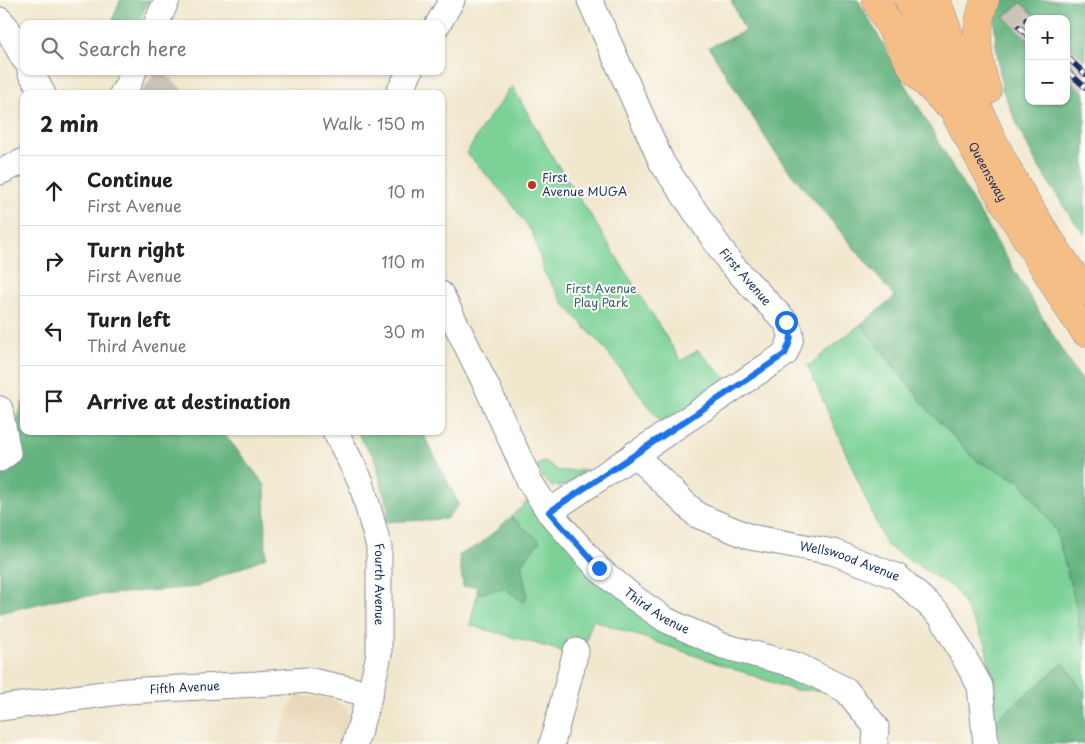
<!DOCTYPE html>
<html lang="en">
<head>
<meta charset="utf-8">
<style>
	:root { --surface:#fff; --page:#f2f2f2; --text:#202124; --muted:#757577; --line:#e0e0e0 }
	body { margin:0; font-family:"Playpen Sans",sans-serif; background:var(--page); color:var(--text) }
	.controls { position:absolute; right:15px; top:15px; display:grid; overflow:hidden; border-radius:10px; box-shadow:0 1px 4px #0004 }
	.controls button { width:45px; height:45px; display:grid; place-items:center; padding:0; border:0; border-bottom:1px solid var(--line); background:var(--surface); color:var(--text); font:25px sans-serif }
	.stop { position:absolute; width:15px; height:15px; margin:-11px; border:4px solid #1a73e8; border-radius:50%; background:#fff }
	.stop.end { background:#1a73e8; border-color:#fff; box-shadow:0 1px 5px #0008 }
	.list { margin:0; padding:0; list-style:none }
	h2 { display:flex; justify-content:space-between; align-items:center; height:65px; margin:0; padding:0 20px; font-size:21px }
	h2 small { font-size:16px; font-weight:400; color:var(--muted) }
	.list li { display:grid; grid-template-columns:32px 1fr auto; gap:15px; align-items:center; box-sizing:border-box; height:70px; padding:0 20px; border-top:1px solid var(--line) }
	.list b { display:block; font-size:19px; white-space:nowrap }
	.list p { margin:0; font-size:16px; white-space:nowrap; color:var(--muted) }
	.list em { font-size:16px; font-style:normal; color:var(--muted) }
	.icon { flex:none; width:28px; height:28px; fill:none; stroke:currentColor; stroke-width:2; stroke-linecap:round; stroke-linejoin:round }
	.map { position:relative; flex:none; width:1085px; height:744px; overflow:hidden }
	.search { position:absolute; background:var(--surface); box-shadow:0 1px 4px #0004; left:20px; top:20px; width:425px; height:55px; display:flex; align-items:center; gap:12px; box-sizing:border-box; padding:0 18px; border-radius:10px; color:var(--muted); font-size:19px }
	.panel { position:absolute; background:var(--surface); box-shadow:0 1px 4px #0004; left:20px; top:90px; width:425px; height:345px; border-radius:10px }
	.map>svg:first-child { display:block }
	.built { fill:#ebd8ba }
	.industrial { fill:#cbc3b8 }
	.green { fill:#7cd296; stroke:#4c807a }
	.forest { fill:#65b47f; stroke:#40726e }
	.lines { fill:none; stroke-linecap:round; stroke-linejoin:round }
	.minor-casing { stroke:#868b96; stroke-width:27 }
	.highway-casing { stroke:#868b96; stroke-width:29 }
	.minor { stroke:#fff; stroke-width:25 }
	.highway { stroke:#f6be87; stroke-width:28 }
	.rail-casing { stroke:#1b2f5e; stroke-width:5.5 }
	.rail { stroke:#fdfcf7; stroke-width:4; stroke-dasharray:11; stroke-linecap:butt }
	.route { stroke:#1a73e8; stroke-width:6 }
	.poi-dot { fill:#c8321e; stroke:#fdfcf7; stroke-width:2 }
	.labels { text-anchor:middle; stroke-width:4; stroke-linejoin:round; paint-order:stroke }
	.street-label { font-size:12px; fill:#1b2f5e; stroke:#fdfcf7 }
	.poi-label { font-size:12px; fill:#1b2f5e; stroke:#fdfcf7; text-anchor:start }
	.park-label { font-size:12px; fill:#38606f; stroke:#fdfcf7 }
</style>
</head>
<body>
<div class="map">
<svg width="1085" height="744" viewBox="0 0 1085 744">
	<rect width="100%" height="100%" fill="#fdfcf7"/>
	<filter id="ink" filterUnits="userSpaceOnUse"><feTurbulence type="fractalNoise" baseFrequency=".02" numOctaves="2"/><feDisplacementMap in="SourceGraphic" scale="10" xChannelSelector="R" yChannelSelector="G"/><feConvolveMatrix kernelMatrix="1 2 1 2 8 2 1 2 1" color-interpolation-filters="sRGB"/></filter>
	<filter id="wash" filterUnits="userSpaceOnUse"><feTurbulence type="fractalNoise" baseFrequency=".0096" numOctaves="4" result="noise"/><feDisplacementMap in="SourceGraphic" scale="20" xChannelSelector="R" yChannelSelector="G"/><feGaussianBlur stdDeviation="1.12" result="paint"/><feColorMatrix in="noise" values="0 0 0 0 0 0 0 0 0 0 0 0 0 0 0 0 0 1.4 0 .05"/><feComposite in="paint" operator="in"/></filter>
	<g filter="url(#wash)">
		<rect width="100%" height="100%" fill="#f1e7cd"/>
		<!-- built -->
		<path class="built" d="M294,695L333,699L347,709L348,720L340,744H277Z"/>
		<!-- industrial -->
		<path class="industrial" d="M1021,3L1039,19H1029V41L1004,17Z
			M1066,43L1085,60V94L1066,77Z
			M157,71H161L188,94H143L141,92Z"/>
		<!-- green -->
		<path class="green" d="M512,86L555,161L588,211L681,361L698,350L727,380L662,424L642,397L603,347L564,304L544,272L533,234L509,200L467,153L483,126Z
			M861,324L929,411L977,461L1020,481L1056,530L1076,605L1081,638L1085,645V695L1064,663L994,722L986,644L955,589L886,545L808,366Z
			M545,461L559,471L587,470L566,485L552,487L542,477L536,466Z
			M532,497L604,578L839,691L794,690L593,620L583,649L565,652L470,625L477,594L505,587L523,602L527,596L521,564L540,541L511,517Z"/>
		<!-- forest -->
		<path class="forest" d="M120,0H151L144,10L139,24H111Z
			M731,0H858L960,180L1072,367L1085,384V645L1081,638L1076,605L1056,530L1020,481L977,461L929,411L861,324L895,297L777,156L709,47L745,31Z
			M1003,0H1085V60L1066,43V19H1039L1021,3L1004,17L1029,41V101H1066V77L1085,94V235L1068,213L1035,161L1020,131L1002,89L996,44L994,14Z
			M24,400V431H222L265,485L266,557L197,587L62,598L0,613V467Z
			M357,431H421L430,447L459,505L446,519L384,522L388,510L374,456L364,445Z
			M511,517L540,541L521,564L527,595L523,602L505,588L477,594V586L463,587L459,555L479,545Z
			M1064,663L1085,695V744H996L994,722Z"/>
	</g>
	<g filter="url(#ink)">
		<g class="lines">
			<!-- minor casing -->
			<g class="minor-casing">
				<g id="minor">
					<path d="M0,20L7,28L24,59"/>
					<path d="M156,24L167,0"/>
					<path d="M438,24L452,0"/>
					<path d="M30,71L43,94"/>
					<path d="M122,94L128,84L134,71"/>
					<path d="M398,94L410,71"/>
					<path d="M0,172L24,161"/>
					<path id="s1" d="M441,294L488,389L530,482L549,512L599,569L633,597L666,620L723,646L796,665L846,690L876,727L875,744"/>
					<path d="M0,409L8,453L0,459"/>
					<path id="s2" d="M335,431L361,482L379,547V655L370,693L355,744"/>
					<path id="s3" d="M634,454L697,515L750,537L833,552L898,577L941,616L980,686L986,744"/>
					<path d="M549,512L785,354C791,339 794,337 786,322L731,264L662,163L590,0"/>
					<path id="s4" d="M0,708L126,691L257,684L307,680L357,691L370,693"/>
					<path d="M552,744L576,651"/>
				</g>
			</g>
			<!-- highway casing -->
			<g class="highway-casing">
				<g id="highway">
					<path d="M876,0L913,69L945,103"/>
					<path id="s5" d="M909,0L956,115L994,185L1068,307L1085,332"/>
					<path d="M936,0C955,49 972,98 995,145C1020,196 1051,244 1085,291"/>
					<path d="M985,0C973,32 977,59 987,91"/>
				</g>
			</g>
			<!-- minor -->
			<use href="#minor" class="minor"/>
			<!-- highway -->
			<use href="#highway" class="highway"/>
			<!-- rail casing -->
			<g class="rail-casing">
				<path id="rail" d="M1026,20L1029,22
					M1019,27L1029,36
					M1066,56L1085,74
					M1066,70L1085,87"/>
			</g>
			<!-- rail -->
			<use href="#rail" class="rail"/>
		</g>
	</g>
	<g class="lines" filter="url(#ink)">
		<!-- route -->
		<path class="route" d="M599,568L549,512L785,354C791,339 794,337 786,322"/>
	</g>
	<!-- markers -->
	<circle class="poi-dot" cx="532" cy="185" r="5"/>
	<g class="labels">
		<!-- street labels -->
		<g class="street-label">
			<text dy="4" stroke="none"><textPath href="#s5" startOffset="189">Queensway</textPath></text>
			<text transform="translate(745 277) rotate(49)" y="4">First Avenue</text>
			<text dy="4" stroke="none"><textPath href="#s3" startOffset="248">Wellswood Avenue</textPath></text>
			<text dy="4" stroke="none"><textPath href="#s2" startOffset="162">Fourth Avenue</textPath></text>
			<text dy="4" stroke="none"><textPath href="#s1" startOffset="391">Third Avenue</textPath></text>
			<text dy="4" stroke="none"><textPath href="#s4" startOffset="186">Fifth Avenue</textPath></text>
		</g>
		<!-- poi labels -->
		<g class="poi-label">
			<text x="542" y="182">First<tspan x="542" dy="14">Avenue MUGA</tspan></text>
		</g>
		<!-- park labels -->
		<g class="park-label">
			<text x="601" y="293">First Avenue<tspan x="601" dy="14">Play Park</tspan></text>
		</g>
	</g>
</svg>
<div class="controls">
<button>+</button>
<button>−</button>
</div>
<div class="stop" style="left:786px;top:322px"></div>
<div class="stop end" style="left:599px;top:568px"></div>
<div class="search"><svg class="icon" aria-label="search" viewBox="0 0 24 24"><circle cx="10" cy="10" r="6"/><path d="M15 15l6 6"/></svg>Search here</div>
<section class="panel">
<h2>2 min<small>Walk · 150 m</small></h2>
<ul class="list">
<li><svg class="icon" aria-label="ahead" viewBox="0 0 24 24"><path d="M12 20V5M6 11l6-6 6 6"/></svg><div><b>Continue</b><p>First Avenue</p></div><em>10 m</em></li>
<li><svg class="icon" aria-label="right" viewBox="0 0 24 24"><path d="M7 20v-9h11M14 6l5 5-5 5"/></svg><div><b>Turn right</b><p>First Avenue</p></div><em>110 m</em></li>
<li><svg class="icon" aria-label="left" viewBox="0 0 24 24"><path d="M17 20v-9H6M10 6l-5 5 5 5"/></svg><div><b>Turn left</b><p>Third Avenue</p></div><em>30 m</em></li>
<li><svg class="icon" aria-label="arrive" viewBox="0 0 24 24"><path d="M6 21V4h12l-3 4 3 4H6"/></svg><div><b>Arrive at destination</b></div></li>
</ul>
</section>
</div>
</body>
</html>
